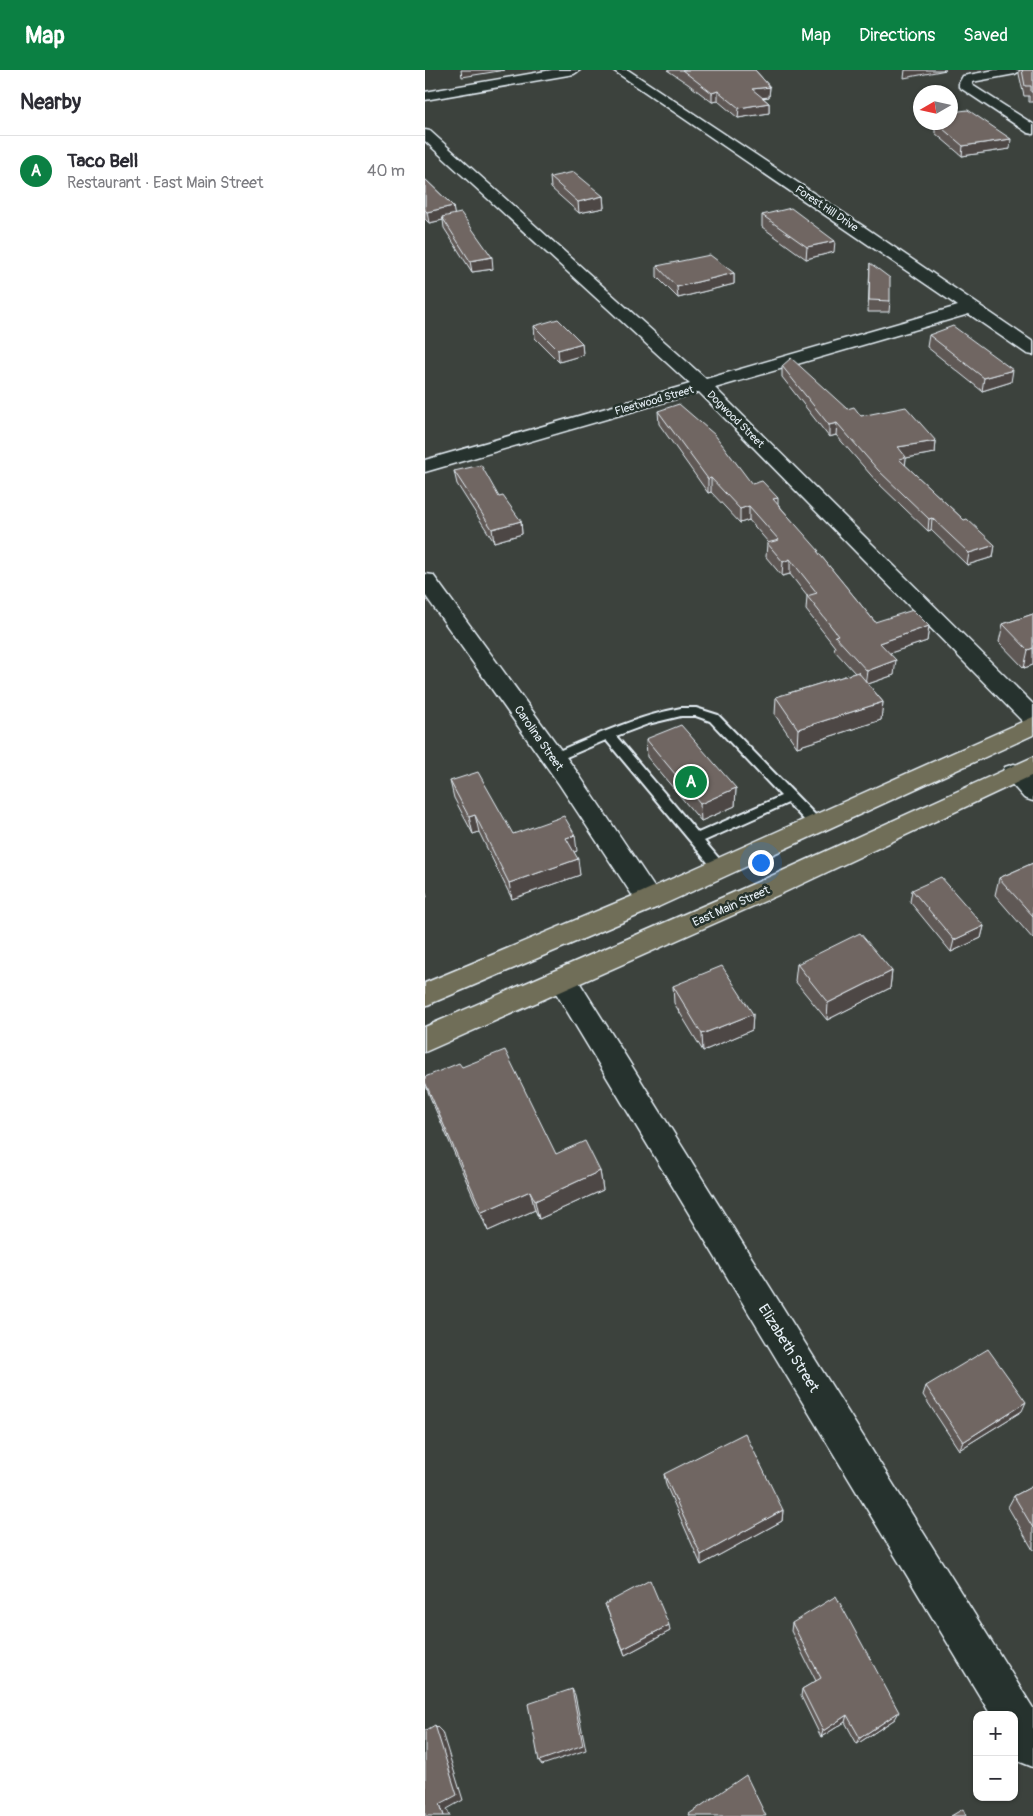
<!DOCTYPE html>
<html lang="en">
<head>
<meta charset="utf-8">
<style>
	:root { --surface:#fff; --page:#f2f2f3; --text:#2b2b33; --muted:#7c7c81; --line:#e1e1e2; --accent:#0b8043 }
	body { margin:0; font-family:Pangolin,sans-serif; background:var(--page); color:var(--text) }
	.controls { position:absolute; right:15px; bottom:15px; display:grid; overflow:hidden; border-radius:10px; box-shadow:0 1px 4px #0004 }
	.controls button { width:45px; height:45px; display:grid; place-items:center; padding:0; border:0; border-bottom:1px solid var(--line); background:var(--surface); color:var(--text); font:25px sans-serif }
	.compass { position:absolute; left:488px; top:15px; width:45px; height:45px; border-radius:50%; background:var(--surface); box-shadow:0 1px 4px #0004; rotate:261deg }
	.you { position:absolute; left:335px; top:792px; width:18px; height:18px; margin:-12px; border:4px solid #fff; border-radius:50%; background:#1a73e8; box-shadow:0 0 0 8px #1a73e833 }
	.badge { display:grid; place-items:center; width:32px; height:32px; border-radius:50%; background:var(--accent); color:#fff; font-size:16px; font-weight:700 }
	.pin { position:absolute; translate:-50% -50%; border:2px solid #fff; box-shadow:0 1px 5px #0006 }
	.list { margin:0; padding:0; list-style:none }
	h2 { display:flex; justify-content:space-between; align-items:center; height:65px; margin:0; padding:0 20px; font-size:21px }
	h2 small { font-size:16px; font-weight:400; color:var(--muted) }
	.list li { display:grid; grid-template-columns:32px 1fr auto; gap:15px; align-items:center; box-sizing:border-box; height:70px; padding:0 20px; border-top:1px solid var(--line) }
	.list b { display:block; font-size:19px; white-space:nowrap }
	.list p { margin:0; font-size:16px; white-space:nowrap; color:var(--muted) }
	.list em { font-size:16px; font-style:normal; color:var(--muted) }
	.map { position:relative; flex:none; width:608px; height:1746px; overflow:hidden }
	header { display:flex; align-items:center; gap:30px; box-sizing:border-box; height:70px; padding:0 25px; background:var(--accent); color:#fff }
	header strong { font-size:24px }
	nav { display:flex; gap:28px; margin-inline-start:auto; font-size:18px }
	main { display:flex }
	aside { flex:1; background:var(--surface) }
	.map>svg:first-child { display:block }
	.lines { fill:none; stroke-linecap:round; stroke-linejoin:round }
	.service-casing { stroke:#e8f1f8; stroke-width:4 }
	.minor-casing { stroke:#e8f1f8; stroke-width:3 }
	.tertiary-casing { stroke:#e8f1f8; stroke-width:3 }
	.primary-casing { stroke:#e8f1f8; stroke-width:3 }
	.service { fill:#26332d; fill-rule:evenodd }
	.minor { fill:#26332d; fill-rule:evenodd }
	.tertiary { fill:#26332d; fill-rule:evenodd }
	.primary { fill:#706e59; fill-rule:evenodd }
	.wall { fill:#5f5854; stroke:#e8f1f8 }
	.shaded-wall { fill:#4e4745; stroke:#e8f1f8 }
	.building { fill:#6f6662; stroke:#e8f1f8 }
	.labels { text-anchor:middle; stroke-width:5; stroke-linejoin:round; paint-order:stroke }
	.far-street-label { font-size:11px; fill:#e8f1f8; stroke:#26332d }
	.street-label { font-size:12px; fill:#e8f1f8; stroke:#26332d }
	.near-street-label { font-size:15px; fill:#e8f1f8; stroke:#26332d }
</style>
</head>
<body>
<header>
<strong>Map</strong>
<nav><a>Map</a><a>Directions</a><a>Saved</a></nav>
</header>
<main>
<aside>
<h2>Nearby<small></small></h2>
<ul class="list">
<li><span class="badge">A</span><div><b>Taco Bell</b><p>Restaurant · East Main Street</p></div><em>40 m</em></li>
</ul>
</aside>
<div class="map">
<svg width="608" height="1746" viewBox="0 0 608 1746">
	<rect width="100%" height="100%" fill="#3c423d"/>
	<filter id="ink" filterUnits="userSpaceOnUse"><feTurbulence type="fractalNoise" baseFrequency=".02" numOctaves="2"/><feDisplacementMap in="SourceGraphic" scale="10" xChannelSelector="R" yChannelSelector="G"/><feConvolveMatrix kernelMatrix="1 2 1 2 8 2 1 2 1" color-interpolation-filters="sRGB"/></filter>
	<g filter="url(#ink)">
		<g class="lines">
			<!-- service casing -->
			<g class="service-casing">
				<path id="service" d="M256,638H271L293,645L396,751L397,754L396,757H386L363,733L279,771L302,798L300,801H290L181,670L132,691H124L122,688L124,685C167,667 209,647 256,638ZM256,646H271L285,651L356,726L273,763L191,666L223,654Z"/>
			</g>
			<!-- minor casing -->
			<g class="minor-casing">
				<path id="minor" d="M188,0H203L441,158L608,272V285L602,284L544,244L290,318L608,634V656L600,654L274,322L0,402V390L265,314L0,71V60L5,61L281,309L533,236Z
					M570,0H596L590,4L547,12V15L608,54V64L603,63L534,17V13L538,6Z
					M0,504L8,505L152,702L233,823L237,830L233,837L224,840L215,837L134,714L0,525Z
					M589,694L598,697L608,707V731L599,728L577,703L580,697Z
					M138,899L148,902L608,1638V1697L593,1691L589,1684V1645H566L128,918L124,910L128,902Z"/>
			</g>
			<!-- tertiary casing -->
			<g class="tertiary-casing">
				<path id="tertiary" d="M127,0H155L149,4L0,30V22Z"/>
			</g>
			<!-- primary casing -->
			<g class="primary-casing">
				<path id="primary" d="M608,647V665L233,837L0,936V913L215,823Z
					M608,687V705L360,822L0,982V957L342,808Z"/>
			</g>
			<!-- service -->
			<use href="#service" class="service"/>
			<!-- minor -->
			<use href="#minor" class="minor"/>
			<!-- tertiary -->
			<use href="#tertiary" class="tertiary"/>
			<!-- primary -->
			<use href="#primary" class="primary"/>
		</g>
		<!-- wall -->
		<path class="wall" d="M242,0H330L345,17L344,27L338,28L344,33V43L313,48L293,31L287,32L263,14Z
			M594,0H608V32H604V26H599L594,4Z
			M510,52H526L585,79L537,86L510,63Z
			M125,107L178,126L179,138L154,143L126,118Z
			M0,109L28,136L29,144L68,199L47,202L19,158L18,150L4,153L0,149Z
			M337,145L409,182L381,189L337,157Z
			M445,193L465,231L464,242H443Z
			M232,196L309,203V214L253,228L232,207Z
			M109,256L157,273L158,285L134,292L110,268Z
			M504,265L586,312L557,321L502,277Z
			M357,296L422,339L436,346L511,371L510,383L481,388L480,395L539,450L570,475L568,487L542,495L506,460L503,461L452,412L411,365L404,367L357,307Z
			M233,341L353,434L450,552L504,556L502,571L465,583L469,605L443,614L458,632L456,650L372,677L350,645L351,627L430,603L409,580L410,577L381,540L382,526L365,504L357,506L341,487L342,473L343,472L324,450L315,453L286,422L283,423L234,354Z
			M29,401L74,427L96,451L97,464L69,472L32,414Z
			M608,544V595L599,598L574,572L578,554Z
			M221,669L311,718L310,736L276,751L222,687Z
			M25,711L88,764L152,781L149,782L155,805L87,829L54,762L48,764L29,728Z
			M608,793V869L570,825L574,808Z
			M487,820L559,856L556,868L526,882L485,832Z
			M372,894L467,901L465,918L402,950L370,911Z
			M248,916L328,944L327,960L278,981L249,933Z
			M37,997L131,1084L175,1101L178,1120L114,1149L110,1140L63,1161L5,1027L0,1013V1007Z
			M501,1316L597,1341L534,1380L498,1325Z
			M239,1404L358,1440L357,1451L276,1495L241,1415Z
			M608,1416V1480L583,1437L589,1426Z
			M180,1534L245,1561L200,1585Z
			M367,1553L470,1649L432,1674L420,1652L396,1667L376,1626L377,1619L391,1611L366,1561Z"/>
		<!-- shaded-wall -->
		<path class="shaded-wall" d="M36,0H80L37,7Z
			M480,0H521L479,8Z
			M345,17L344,27L327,29V19Z
			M293,21V31L287,32V23Z
			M344,33V43L313,48L314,38Z
			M586,69L585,79L537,86L538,76Z
			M178,126L179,138L154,143L153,132Z
			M28,136L30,148L17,147L18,150L4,153L2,142Z
			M410,171L409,182L381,189L382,177Z
			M67,187L68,199L47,202L45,191Z
			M309,203V214L253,228L252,217Z
			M157,273L158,285L134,292L133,280Z
			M588,300L586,312L557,321L559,308Z
			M412,353L411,365L404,367V355Z
			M511,371L510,383L481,388L480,399L474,389L473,377Z
			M286,408V422L283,423V409Z
			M353,428V442L348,429Z
			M324,436V450L315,453V439Z
			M507,448L506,460L503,461L504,449Z
			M96,451L97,464L69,472L67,459Z
			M570,475L568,487L542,495L544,483Z
			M365,489V504L357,506L358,492Z
			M504,556L502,571L453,587L455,573Z
			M608,578V595L599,598L603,580Z
			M471,590L469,605L440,615L442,601Z
			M458,632L456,650L372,677L373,659Z
			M311,718L310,736L276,751L275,734Z
			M50,745L54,762L48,764L44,747Z
			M150,765L152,781L144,784L141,768Z
			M153,789L155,805L87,829L84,813Z
			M0,820L2,827L0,828Z
			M559,856L556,868L526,882L529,870Z
			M467,901L465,918L402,950L403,933Z
			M328,944L327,960L278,981L277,964Z
			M175,1101L178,1120L114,1149L110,1131Z
			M105,1121L110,1140L63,1161L57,1142Z
			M601,1332L597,1341L534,1380L538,1372Z
			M358,1440L357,1451L276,1495V1485Z
			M244,1555L245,1561L200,1585L198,1579Z
			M147,1619L150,1625L161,1680L117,1695L114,1691Z
			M474,1642L470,1649L432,1674L435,1668Z
			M422,1645L420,1652L396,1667L398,1661Z
			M10,1655L17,1662L38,1730L22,1739L25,1746H19L15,1734Z"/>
		<!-- building -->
		<path class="building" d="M257,0H330L345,17L327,19L344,33L314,38L293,21L287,23Z
			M597,0H608V22H606V16H600Z
			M543,40L586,69L538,76L511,53L526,52V42Z
			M149,102L178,126L153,132L125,107Z
			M0,109L28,136L2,142L0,140Z
			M366,138L410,171L382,177L337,145Z
			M36,143L67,187L45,191L17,147Z
			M285,185L309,203L252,217L232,196Z
			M445,193L465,208V231L444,230Z
			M133,249L157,273L133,280L109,256Z
			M528,256L588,300L559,308L504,265Z
			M366,288L422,339L429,337L436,346L481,337L511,371L473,377L481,387L474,389L539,450L542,449L570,475L544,483L507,448L504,449L453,400L412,353L404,355L357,296Z
			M254,334L290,365L327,414L337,411L353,428L348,429L394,481H392L450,552L488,540L504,556L455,573L471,590L442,601L410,566L413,565L382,526L392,523L365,489L358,492L342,473L354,470L324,436L315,439L286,408L283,409L233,341Z
			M56,395L74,427L78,426L96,451L67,459L29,401Z
			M608,544V578L603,580L578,554Z
			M433,602L458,632L373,659L351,627Z
			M256,655L311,718L275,734L221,669Z
			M53,702L88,764L139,746L150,765L141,768L153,789L84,813L50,745L44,747L25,711Z
			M608,793V846L574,808Z
			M516,807L559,856L529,870L487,820Z
			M435,863L467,901L403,933L372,894Z
			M297,896L328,944L277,964L248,916Z
			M80,980L131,1084L160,1071L175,1101L110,1131L105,1121L57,1142L0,1012V1007L34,993L37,997Z
			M563,1279L601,1332L538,1372L501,1316Z
			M320,1363L358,1440L276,1485L239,1404Z
			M608,1416V1458L589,1426Z
			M225,1510L244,1555L198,1579L180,1534Z
			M411,1526L474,1642L435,1668L422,1645L398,1661L377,1619L396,1608L367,1553Z
			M147,1619L158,1675L114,1691L103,1634Z
			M10,1655L32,1725L15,1734L19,1746H0V1661Z
			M321,1705L341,1746H265L264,1744Z
			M538,1739L541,1746H526Z"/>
	</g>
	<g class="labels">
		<!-- far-street labels -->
		<g class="far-street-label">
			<text transform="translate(402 138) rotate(34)" y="4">Forest Hill Drive</text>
			<text transform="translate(229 330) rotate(-16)" y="4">Fleetwood Street</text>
			<text transform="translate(311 349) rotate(45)" y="4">Dogwood Street</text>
		</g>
		<!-- street labels -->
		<g class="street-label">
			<text transform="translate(114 668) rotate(55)" y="4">Carolina Street</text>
			<text transform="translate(306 836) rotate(-24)" y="4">East Main Street</text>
		</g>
		<!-- near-street labels -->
		<g class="near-street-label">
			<text transform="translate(364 1278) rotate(58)" y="5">Elizabeth Street</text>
		</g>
	</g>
</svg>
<div class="controls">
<button>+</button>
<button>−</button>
</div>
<svg class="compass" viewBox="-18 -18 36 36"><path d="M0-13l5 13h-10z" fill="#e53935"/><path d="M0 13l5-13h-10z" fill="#7c7c81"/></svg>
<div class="you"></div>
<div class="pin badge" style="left:266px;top:712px">A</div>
</div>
</main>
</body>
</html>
